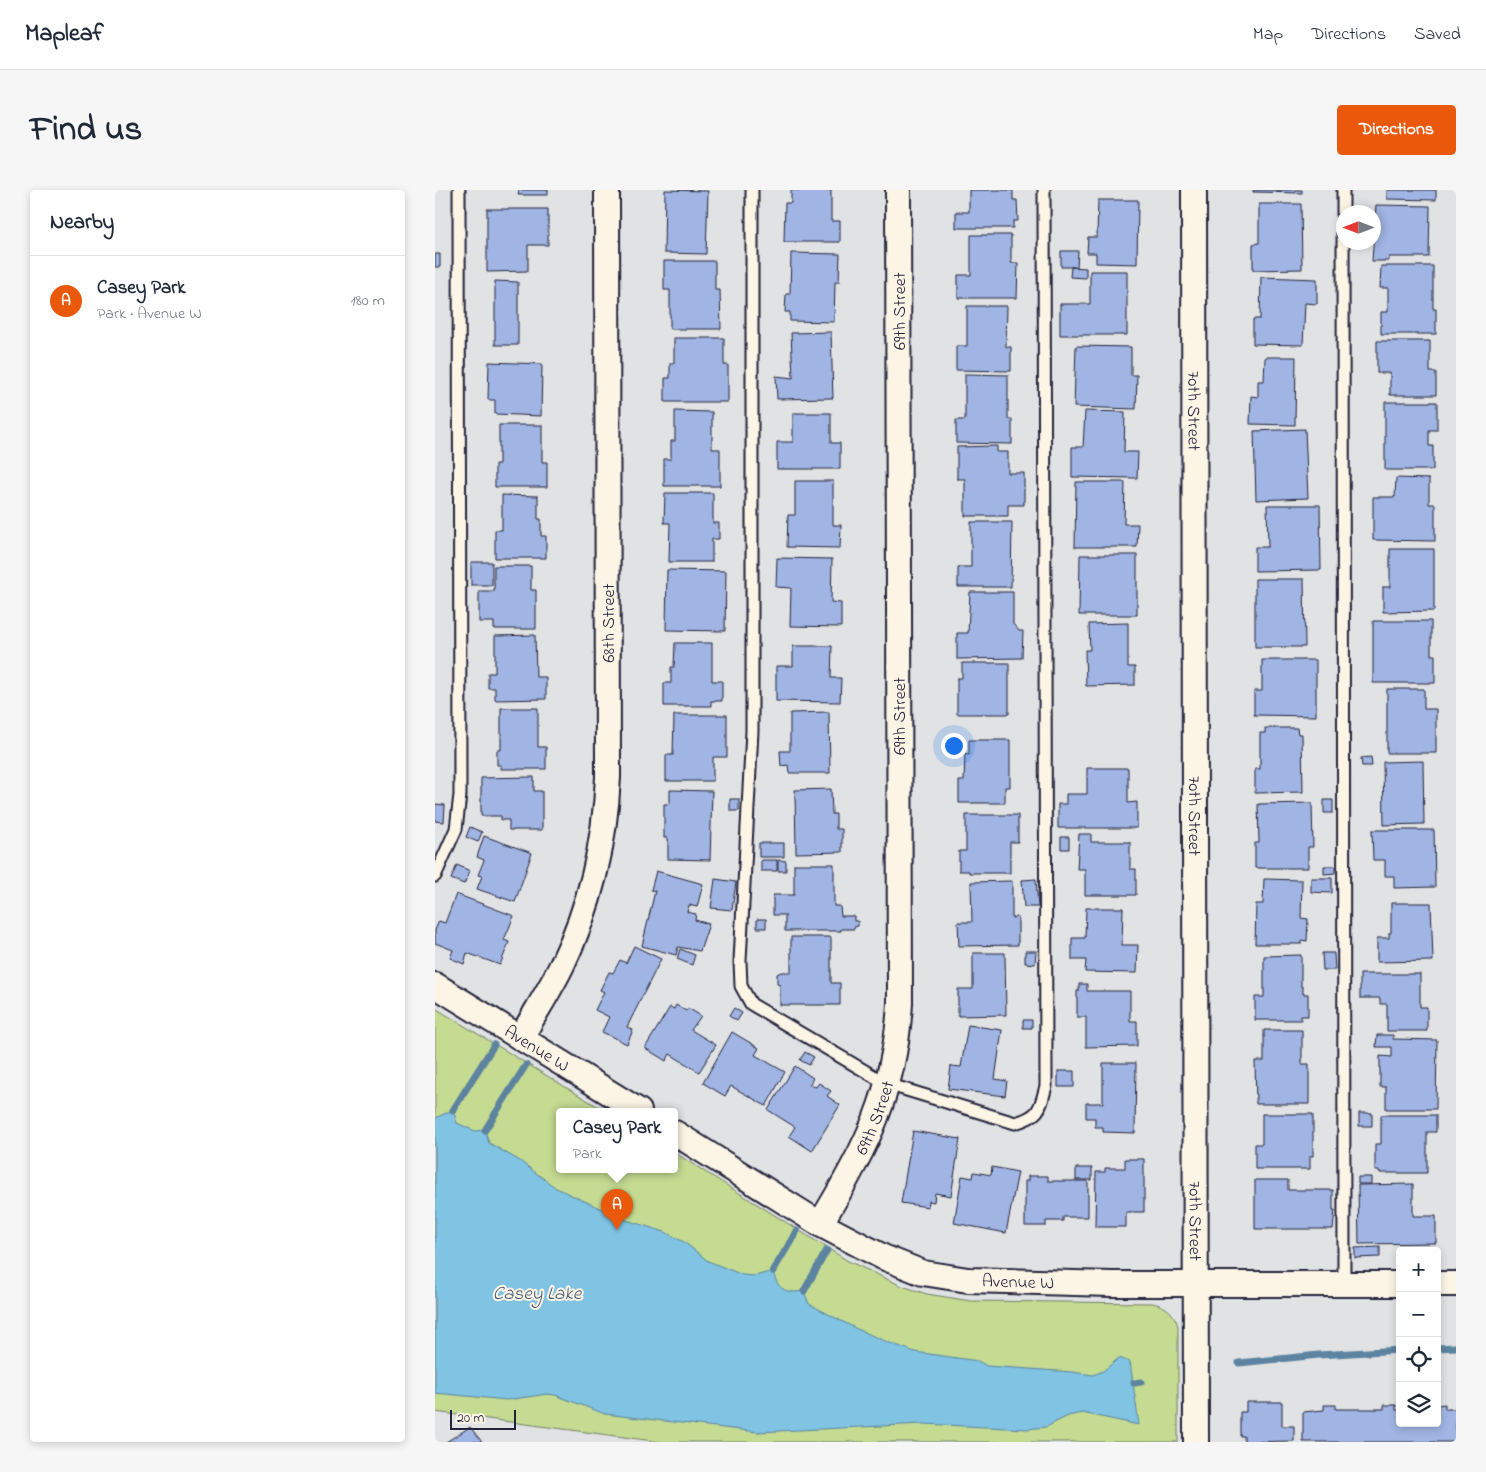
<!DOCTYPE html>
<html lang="en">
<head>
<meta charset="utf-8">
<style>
	:root { --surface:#fff; --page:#f6f6f7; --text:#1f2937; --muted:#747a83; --line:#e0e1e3; --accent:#ea580c }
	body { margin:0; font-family:"Indie Flower",sans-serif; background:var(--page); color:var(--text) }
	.controls { position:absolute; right:15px; bottom:15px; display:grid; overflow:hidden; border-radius:5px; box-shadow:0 2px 8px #0003 }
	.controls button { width:45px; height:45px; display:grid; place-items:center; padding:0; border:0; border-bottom:1px solid var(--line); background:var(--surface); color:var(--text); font:25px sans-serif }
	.compass { position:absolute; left:901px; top:15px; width:45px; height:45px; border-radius:50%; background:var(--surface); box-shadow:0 2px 8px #0003; rotate:270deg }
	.scale { position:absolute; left:15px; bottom:12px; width:66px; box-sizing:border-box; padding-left:5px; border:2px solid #22223b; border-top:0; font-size:14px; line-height:18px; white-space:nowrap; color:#22223b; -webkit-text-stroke:4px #fcf5e5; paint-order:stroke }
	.you { position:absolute; left:518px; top:555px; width:18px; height:18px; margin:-12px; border:4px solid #fff; border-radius:50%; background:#1a73e8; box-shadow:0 0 0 8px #1a73e833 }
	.badge { display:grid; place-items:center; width:32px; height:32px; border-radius:50%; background:var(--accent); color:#fff; font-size:16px; font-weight:700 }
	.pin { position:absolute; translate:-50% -41px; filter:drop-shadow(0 1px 2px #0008) }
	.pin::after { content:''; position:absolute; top:26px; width:18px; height:15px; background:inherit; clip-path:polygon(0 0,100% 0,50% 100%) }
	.popup { position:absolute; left:121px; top:918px; width:122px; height:65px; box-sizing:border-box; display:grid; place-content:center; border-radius:5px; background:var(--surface); filter:drop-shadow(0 1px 4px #0005); font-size:16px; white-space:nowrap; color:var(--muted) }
	.popup b { font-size:19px; color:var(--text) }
	.popup::after { content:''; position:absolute; left:50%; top:100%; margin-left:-10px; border:10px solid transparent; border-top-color:var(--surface) }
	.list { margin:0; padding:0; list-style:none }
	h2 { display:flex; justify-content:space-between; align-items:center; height:65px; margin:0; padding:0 20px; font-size:21px }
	h2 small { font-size:16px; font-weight:400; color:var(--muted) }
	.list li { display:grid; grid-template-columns:32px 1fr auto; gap:15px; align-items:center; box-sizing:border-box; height:90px; padding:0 20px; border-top:1px solid var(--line) }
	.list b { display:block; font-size:19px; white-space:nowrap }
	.list p { margin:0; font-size:16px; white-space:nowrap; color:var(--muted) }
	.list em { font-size:16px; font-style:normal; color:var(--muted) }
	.icon { flex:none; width:28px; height:28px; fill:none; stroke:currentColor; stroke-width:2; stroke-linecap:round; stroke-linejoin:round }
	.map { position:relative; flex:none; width:1021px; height:1252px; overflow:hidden; border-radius:5px }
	header { display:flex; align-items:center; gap:30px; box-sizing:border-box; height:70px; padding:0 25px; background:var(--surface); border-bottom:1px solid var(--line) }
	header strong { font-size:24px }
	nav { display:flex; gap:28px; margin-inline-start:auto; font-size:18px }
	.intro { display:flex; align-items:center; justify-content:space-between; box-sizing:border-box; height:120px; padding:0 30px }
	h1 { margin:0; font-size:35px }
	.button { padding:12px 22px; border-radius:5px; background:var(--accent); color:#fff; font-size:18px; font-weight:700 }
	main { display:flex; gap:30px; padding:0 30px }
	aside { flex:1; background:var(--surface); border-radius:5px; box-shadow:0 2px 8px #0003 }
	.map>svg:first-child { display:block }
	.green { fill:#c4db91; stroke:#737e66 }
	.water { fill:#81c3e2; stroke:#5b839f }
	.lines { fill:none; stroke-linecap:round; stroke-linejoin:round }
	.stream { stroke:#5b839f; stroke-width:7 }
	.building { fill:#a0b5e3; stroke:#22223b }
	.service-casing { stroke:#22223b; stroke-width:15 }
	.minor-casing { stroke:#22223b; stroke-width:28 }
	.service { stroke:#fcf5e5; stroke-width:11 }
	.minor { stroke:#fcf5e5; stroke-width:24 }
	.labels { text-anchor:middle; stroke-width:4; stroke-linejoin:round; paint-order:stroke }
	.street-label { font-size:18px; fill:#22223b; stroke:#fcf5e5 }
	.water-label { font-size:19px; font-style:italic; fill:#435a75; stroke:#fcf5e5 }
</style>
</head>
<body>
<header>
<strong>Mapleaf</strong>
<nav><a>Map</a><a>Directions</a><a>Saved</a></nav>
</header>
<div class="intro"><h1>Find us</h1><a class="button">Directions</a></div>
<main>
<aside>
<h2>Nearby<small></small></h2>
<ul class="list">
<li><span class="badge">A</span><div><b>Casey Park</b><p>Park · Avenue W</p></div><em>180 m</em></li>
</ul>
</aside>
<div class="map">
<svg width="1021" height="1252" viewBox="0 0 1021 1252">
	<rect width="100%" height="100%" fill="#e0e2e4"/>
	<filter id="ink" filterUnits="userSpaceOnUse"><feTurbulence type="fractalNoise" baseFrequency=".02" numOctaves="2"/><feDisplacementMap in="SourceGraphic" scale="10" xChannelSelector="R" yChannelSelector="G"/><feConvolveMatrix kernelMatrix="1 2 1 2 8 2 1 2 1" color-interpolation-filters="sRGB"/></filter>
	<g filter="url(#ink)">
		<!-- green -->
		<path class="green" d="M0,818L170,921H124V979H240V963L413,1071L467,1096L492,1104L536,1111L717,1113C730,1115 739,1122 743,1136V1252H226L0,1222Z"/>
		<!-- water -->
		<path class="water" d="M18,920L22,933L40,941L50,940L54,953L85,971L121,998L191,1030L230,1042L249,1052L273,1071L308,1085L320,1086L338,1081C342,1099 350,1104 369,1101L374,1114L420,1138L450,1151L480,1162L543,1171L552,1176L637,1182L658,1185L668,1181L684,1168L695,1172L704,1235L647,1223L633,1226L611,1237L592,1239L488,1234L323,1242L170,1224L120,1205L112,1204L72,1210L0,1203V928Z"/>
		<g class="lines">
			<!-- stream -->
			<path class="stream" d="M18,920L59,855
				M50,940L91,875
				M338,1081L362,1041
				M369,1101L392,1060
				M1002,1158L1021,1157
				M804,1173L884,1165L965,1160
				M699,1193L706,1192"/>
		</g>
		<!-- building -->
		<path class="building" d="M84,0H113V5H83Z
			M230,0L273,1L271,64L229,63Z
			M356,0H396V31H405V52H349L350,13H356Z
			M534,0H578V10H582L583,31H578V38H521V22H534Z
			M818,0H867V3L818,2Z
			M952,0H1001V10L952,9Z
			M663,10H703L702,74L661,73V63H652L653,47H662Z
			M824,14H866L867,79L818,80V54L824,53Z
			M941,15L995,16L994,67H954V71H937Z
			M52,19H113V55H93V81L52,82Z
			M536,45H576V73H583L582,108H523V85H536Z
			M626,61H643L642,77H626Z
			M356,63L405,64L404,92H400L399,132L355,131V122H350L351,104H355Z
			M0,64H5V77H0Z
			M229,71H280V100H285L286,139H235V100H229Z
			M946,76H998V119H1001V144H946V122H953V98H945Z
			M636,77L651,78V88L635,87Z
			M655,81H692V145H625V114H655Z
			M826,87L882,89V114L870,113L868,155L818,154V129H825Z
			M60,91L83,92V155H60Z
			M532,116H572L571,157H576V181L521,180V156H532Z
			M396,142L398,208L342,209L341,186L358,188L356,143Z
			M239,148H289V175H293V212H230V188H235V173H239Z
			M942,151H995V182H1001V205H955V183H942Z
			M641,156L696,157V185H702L701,219L639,217Z
			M830,167H861L860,235L815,234L816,206L823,207V191H829Z
			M54,172L107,174L106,226L60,224V210H53Z
			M530,184L573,185V229H577V254L521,253V230H530Z
			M950,212H1002V240H994V256H998V280H950Z
			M240,221L277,222V259H285V296H229V269H236V251H240Z
			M650,221L690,222L689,262H703L702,288L637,287V257H648Z
			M358,223H396V253H405V279H342V252H358Z
			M64,235H107V272H112V297H60V274H64Z
			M870,239L873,308L821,310L819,241Z
			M562,256V262H573V283H589V315H573V326H530V289H522V257Z
			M961,288L994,289V314H1000V351L938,350V307H960Z
			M360,291H398V335H406L405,358L352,357L353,325H360Z
			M641,292H690L689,334H703L702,357H640Z
			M230,303H278V333H284V349H277V372H234L235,333H229Z
			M67,305L103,306V329H106V346H111V368H60V340H67Z
			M832,315H885L886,380L820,381V357H833Z
			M536,332H577L576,397H523V377H536Z
			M955,359H999V421L948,422V397H955Z
			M645,365H702V425H644Z
			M342,368L397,369L396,412L406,413V437L355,436L356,398L341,397Z
			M36,372H57V395H36Z
			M59,376H96V400H101V439H59V432H44V401H59Z
			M232,380L291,381L290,441L231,440Z
			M820,389H869L870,457H820Z
			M535,402H578V434L584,441H588L587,468L522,469V443H533Z
			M938,431H996V465H1000V493H938Z
			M693,433V477H700V495L651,496L650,460H655L654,434Z
			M100,445L101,487H111V509L60,510V498H53V483H60V446Z
			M240,453H277V491H287V511H276V516H229V493H236V477H239Z
			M358,456H397L396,488H406L405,512L341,511V476H358Z
			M827,470H881V526L819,525V501H827Z
			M527,473H574V524H522V488H527Z
			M952,499H989V519H1001V563H952Z
			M66,518H103V557H111V579H66V575H62V560H66Z
			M394,522L395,583H354L353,575L346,576L345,561H355V523Z
			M239,525H292V567H278V591H231V565H238Z
			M830,538H862L863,544H867L868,602L820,603V579H825V543H830Z
			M534,550H575V597H570V613H524V591H529L530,564L534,565Z
			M936,567L937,576H927L926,568Z
			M988,571L989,634L949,635L948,572Z
			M652,578H693V613L702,612V638H623V614H631V604H652Z
			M99,587V601H107V640H74V630H66V626H46V588Z
			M396,599L397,624H401V639H407V662L361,663L360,600Z
			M235,600L277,601L275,670L233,669V648H229V614H235Z
			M295,609H304V621H295Z
			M889,610H898V623H889Z
			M877,613L878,657H873V678H820V653H824L823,614Z
			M0,614L10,615L9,632L0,631Z
			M531,625H583V652H575V683H534V681H524V661H531Z
			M35,637L47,642L43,652L31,647Z
			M937,640H999L1000,697L959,698V686H950V670H938Z
			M644,644H656V652H695V679H701V705H650V679H642Z
			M49,646L97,663L80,712L42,699L47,686L43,685L49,670L42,667Z
			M626,647H634V659H626Z
			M324,653H349V667H324Z
			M326,670H342V681H326Z
			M343,670L351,671V681H343Z
			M359,674H399V716H405L406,726H419V731H423V736L419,737V739H406V741H350V725H338V705H359Z
			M22,675L35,681L29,694L16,689Z
			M889,676H900V683L889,684Z
			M221,681L268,694L262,717L254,715L252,722L261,724L260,730L274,734L265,761L243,757L241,765L207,756L220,701L216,700Z
			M876,688H897V703L876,702Z
			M280,689L301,692L297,720L276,718Z
			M601,689L603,717H589L587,690Z
			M829,689L867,690L866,728L873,729L872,751L866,750V754H820L821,714H828Z
			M577,691V728L583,727V755L524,756L523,732H537L536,692Z
			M21,704L79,726L69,750L74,752L65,775L32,763L29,774L15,768L18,760L0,753V740L4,731L10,733Z
			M956,713H996L998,771L942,772V748H954V743H956Z
			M651,718H688L687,755H703L702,783L650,782L651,770H637V748H650Z
			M322,729H331V738H322Z
			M356,747H396V793H405V815H345V795L342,794V784L346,782H356Z
			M199,756L226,769L192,837L198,840L192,854L167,842L174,827L160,820L169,802L165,800L174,782L178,783L185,770L191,773Z
			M245,759L260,765L257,775L242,769Z
			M590,761H601L600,774L590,773Z
			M538,763H570L571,825L523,826V799H538Z
			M887,763H899L900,780H888Z
			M866,765V797H868V804H873V826H866V830H820V807H829V766Z
			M925,784H985V817H992V841H952V814H945V808H925Z
			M644,794H652V801H695V831H702V856L651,857V827H642V801H644Z
			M241,815L251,821L253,818L266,826L256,840L281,855L264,882L235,864L231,871L210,858L235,817L239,819Z
			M299,818L307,823L302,831L294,826Z
			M588,830H597V838H588Z
			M533,835L567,840L560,889L572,891L570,906L513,899L516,876L526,877Z
			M829,840H867V874H874V914H821L820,871H829Z
			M297,842L324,858L320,865L350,882L331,916L296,896L290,906L268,893Z
			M942,845H958V849L1002,850L1001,919H951V897H945V866L957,867V857H941Z
			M370,862L379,867L374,875L365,870Z
			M668,873H701L700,943L668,942V937H660V928H651V913H668Z
			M360,876L378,888L374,895L381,897L384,893L396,901L392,906L405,915L377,961L354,946L360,937L333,920Z
			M623,881H639V897H623Z
			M924,923H937V936H924Z
			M827,924H878V966H875V979H820V954H827Z
			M946,925H1001V942H992V983H945V981H940V954H946Z
			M478,941L525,949L516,1006L500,1003L499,1012L494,1011L493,1017L466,1013Z
			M690,969H709V1022H691V1037H660L661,982H670V978H690Z
			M557,977L583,982L571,1043L519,1033L527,986L538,988L539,982L556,985Z
			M641,978H657V990H641Z
			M593,986H613V991H653V1027H628V1031H611V1036H590V991H593Z
			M923,987H936V994H923Z
			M820,990H853V1000H898V1020H900L898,1039H820Z
			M978,994V1026H1001V1053L924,1054L923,995Z
			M945,1057V1067L920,1068V1058Z
			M811,1212H847V1236H859V1251L809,1252V1246H805V1222H811Z
			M1010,1214V1219H1021V1252H868V1222L889,1220V1215H901V1219H949V1215H961V1220H965V1233H1002V1215Z
			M35,1237L47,1252H11Z"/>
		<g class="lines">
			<!-- service casing -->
			<g class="service-casing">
				<path id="service" d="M317,0V541L305,771L306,796L316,814L452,894L580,933C605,926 605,919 611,896L609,0
					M908,0L909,1095
					M0,686L21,639L25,605L24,0"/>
			</g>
			<!-- minor casing -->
			<g class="minor-casing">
				<g id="minor">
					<path id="s1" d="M759,0L761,1252"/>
					<path id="s2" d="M0,795L204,921"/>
					<path d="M86,848C99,824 115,800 127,775C156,715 170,653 173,587L172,0"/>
					<path id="s3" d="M240,943L385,1034L448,1067L488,1083L533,1090L677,1094H965"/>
					<path id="s4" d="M385,1034C431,959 460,902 465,813L463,0"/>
					<path d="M1002,1094H1021"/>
				</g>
			</g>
			<!-- service -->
			<use href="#service" class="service"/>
			<!-- minor -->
			<use href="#minor" class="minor"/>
		</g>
	</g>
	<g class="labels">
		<!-- street labels -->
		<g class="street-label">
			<text transform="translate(464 121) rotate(-90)" y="6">69th Street</text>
			<text dy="6" stroke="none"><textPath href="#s1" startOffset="221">70th Street</textPath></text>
			<text transform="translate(173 433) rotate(-90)" y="6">68th Street</text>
			<text transform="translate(464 526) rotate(-90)" y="6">69th Street</text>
			<text dy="6" stroke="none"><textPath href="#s1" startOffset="626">70th Street</textPath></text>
			<text dy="6" stroke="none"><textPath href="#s2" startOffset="120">Avenue W</textPath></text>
			<text dy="6" stroke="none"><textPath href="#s4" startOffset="120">69th Street</textPath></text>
			<text dy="6" stroke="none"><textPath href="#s1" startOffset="1031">70th Street</textPath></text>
			<text dy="6" stroke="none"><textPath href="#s3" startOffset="381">Avenue W</textPath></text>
		</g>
		<!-- water labels -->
		<g class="water-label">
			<text x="102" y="1109">Casey Lake</text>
		</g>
	</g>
</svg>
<div class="controls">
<button>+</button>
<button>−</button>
<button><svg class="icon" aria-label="locate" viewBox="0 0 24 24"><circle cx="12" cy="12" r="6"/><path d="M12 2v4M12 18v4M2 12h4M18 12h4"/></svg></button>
<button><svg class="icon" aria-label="layers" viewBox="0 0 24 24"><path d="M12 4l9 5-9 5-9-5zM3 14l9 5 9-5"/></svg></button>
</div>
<svg class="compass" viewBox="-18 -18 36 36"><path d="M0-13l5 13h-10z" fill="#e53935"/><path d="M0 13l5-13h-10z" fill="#747a83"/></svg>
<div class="scale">20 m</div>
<div class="you"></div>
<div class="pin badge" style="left:182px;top:1040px">A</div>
<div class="popup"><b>Casey Park</b>Park</div>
</div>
</main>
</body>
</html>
